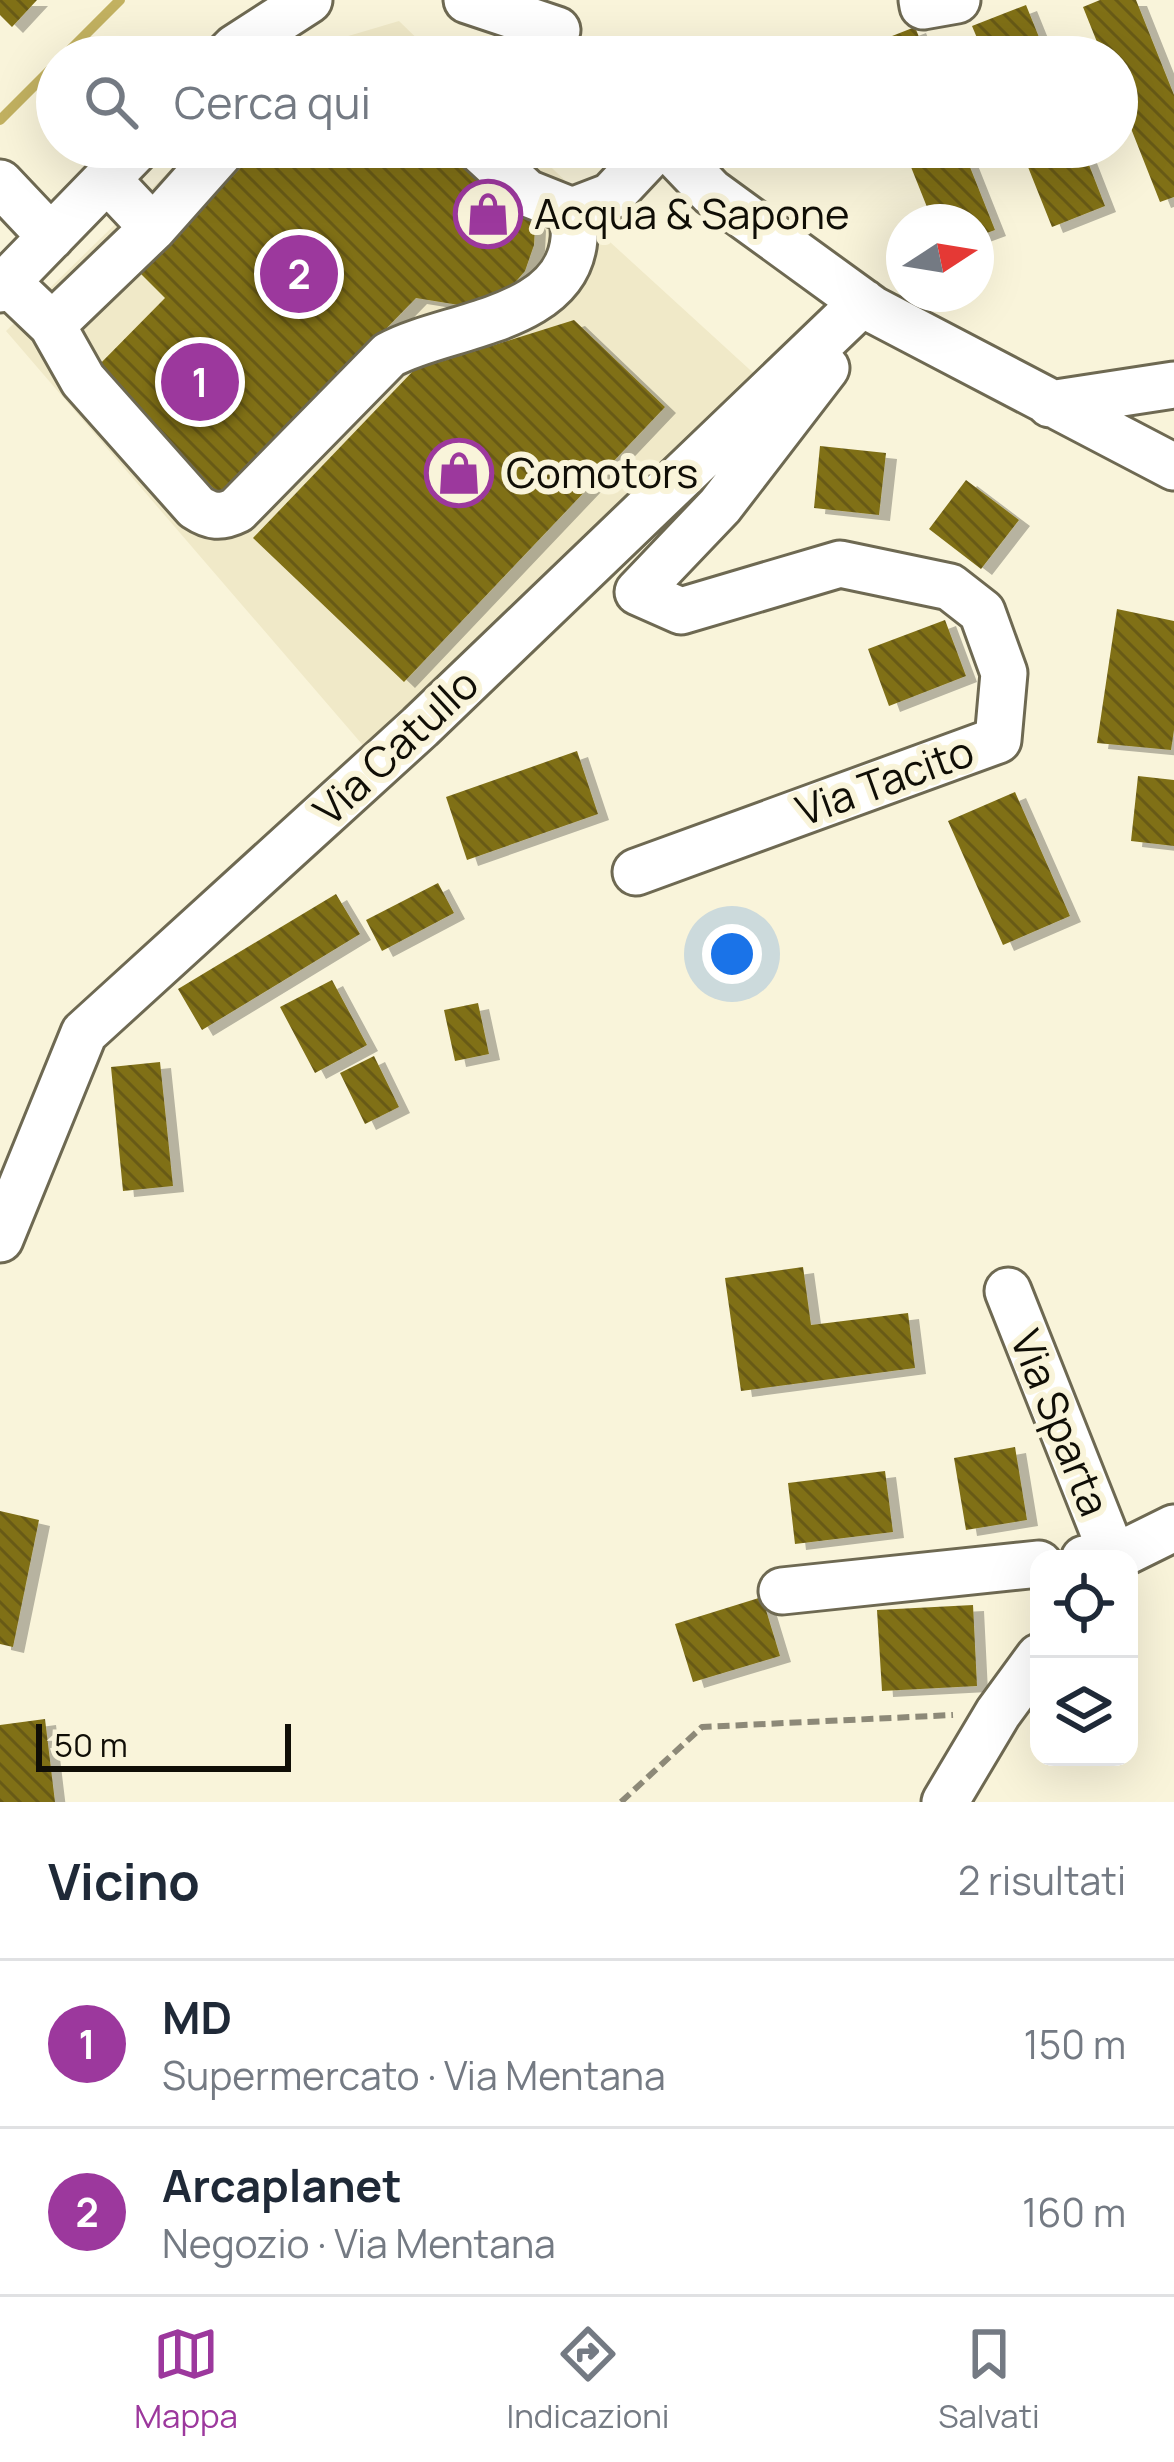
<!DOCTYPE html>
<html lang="it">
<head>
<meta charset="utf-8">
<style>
	:root { --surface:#fff; --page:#f2f2f3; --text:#1f2937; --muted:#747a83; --line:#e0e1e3; --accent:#9c389d }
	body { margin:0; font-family:Manrope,sans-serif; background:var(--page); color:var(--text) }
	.controls { position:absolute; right:36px; bottom:36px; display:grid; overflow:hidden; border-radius:24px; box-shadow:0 12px 48px #0002 }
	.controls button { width:108px; height:108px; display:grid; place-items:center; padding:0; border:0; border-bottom:3px solid var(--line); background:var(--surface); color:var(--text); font:60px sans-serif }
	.compass { position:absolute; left:886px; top:204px; width:108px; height:108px; border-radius:50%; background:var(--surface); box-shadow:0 12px 48px #0002; rotate:78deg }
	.scale { position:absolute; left:36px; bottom:30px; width:255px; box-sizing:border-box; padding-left:12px; border:6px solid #100e06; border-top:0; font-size:33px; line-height:42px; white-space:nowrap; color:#100e06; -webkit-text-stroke:9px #f9f4da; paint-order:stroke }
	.you { position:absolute; left:732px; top:954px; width:42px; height:42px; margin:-30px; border:9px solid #fff; border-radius:50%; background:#1a73e8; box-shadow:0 0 0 18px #1a73e833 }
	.badge { display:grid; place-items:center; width:78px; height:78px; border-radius:50%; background:var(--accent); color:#fff; font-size:39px; font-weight:700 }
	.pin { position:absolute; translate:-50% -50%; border:6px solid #fff; box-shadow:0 3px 12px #0006 }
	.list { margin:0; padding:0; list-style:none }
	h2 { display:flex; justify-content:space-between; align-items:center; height:156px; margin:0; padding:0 48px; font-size:51px }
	h2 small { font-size:39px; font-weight:400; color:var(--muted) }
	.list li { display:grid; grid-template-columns:78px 1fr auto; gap:36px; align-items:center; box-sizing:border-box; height:168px; padding:0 48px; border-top:3px solid var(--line) }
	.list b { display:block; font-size:45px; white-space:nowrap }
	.list p { margin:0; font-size:39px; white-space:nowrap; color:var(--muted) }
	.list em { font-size:39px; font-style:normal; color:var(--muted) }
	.icon { flex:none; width:66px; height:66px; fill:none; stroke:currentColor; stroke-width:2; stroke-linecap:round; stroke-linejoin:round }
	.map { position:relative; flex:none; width:1174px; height:1802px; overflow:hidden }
	.search { position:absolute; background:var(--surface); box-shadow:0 12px 48px #0002; left:36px; right:36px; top:36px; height:132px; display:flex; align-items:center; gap:30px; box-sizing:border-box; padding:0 42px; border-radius:66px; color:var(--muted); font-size:45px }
	.sheet { height:492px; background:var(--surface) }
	nav { display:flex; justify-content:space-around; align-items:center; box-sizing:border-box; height:168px; border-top:3px solid var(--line); background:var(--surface); font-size:33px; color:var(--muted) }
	nav a { display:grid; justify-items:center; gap:6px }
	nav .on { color:var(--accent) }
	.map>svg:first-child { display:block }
	.built { fill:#f0e9c8 }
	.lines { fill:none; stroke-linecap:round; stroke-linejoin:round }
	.stream { stroke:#c2b160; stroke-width:10 }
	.building { fill:url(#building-back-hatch); filter:url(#shadow) }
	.minor-casing { stroke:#6e6952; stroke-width:51 }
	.path { stroke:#8d8978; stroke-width:6; stroke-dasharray:12 6; stroke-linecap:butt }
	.minor { stroke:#fff; stroke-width:45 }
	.labels { text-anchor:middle; stroke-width:12; stroke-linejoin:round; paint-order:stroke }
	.poi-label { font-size:42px; fill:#100e06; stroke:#f9f4da; text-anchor:start }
	.street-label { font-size:42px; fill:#100e06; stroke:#f9f4da }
</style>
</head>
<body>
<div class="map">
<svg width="1174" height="1802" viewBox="0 0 1174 1802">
	<defs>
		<pattern id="building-back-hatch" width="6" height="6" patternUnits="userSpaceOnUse" patternTransform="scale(3)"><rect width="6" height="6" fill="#806f17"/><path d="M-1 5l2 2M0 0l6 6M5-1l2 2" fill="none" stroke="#675a13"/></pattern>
		<filter id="shadow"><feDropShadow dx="11" dy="6" stdDeviation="0" flood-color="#0004"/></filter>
	</defs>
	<rect width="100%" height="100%" fill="#f9f4da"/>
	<!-- built -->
	<path class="built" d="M399,21L436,57H302L328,42Z
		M194,147H530L578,193L587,221L760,379L367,750L6,331Z"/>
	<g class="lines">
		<!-- stream -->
		<path class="stream" d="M63,57L120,0
			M0,120L57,63"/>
	</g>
	<!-- building -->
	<path class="building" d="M0,0H37L12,27L0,15Z
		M1100,0H1136L1174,95V197L1160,202L1117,93V57H1103L1083,7Z
		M1026,5L1047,57H985L972,26Z
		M915,27L927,57H868L864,47Z
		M261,147H418L475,164L524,200L535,225L534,245L525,271L505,294L479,302L459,305L416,298L222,497L93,371L165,298L139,272Z
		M903,147H962L995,230L976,237V222H933Z
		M1020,147H1082L1105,206L1052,227Z
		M574,320L665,407L404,682L253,538L414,370Z
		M820,446L886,453L879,515L814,508Z
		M966,480L1019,520L981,569L929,529Z
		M1117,609L1174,621V730L1171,750L1097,743Z
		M945,620L966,676L889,706L868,649Z
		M577,751L598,814L467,860L446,797Z
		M1138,776L1174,780V846L1131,841Z
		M1015,792L1070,916L1003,945L948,821Z
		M438,883L454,913L382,951L366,920Z
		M336,894L360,934L202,1030L178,989Z
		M332,980L367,1045L315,1073L280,1007Z
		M478,1003L489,1054L455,1061L444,1010Z
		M374,1056L399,1107L365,1124L340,1073Z
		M160,1062L173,1186L123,1191L111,1067Z
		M803,1267L811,1325L908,1313L915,1368L741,1391L725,1278Z
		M1015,1447L1027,1520L966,1530L954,1458Z
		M885,1471L893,1532L795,1544L788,1483Z
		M0,1511L39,1520L13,1647L0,1644Z
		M762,1597L780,1656L693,1682L675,1624Z
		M973,1605L977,1686L882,1691L877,1610Z
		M45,1719L55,1802H0V1725Z"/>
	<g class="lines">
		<!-- minor casing -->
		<g class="minor-casing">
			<path id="minor" d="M467,0L557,30
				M922,0L923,6L957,0
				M226,57L235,48L309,0
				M477,147L527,193L572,211L611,196L657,147
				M668,147L711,192L872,309L1174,467
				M107,179L153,228L225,147
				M0,183L51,237
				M7,282L52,325L83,380L196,507C211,517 221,518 237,510L389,355C445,324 567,322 574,239C575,230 573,220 572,211
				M0,289L138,147
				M52,325L153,228
				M1050,404L1174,385
				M636,872L998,740L1004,673L982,612L950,587L840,564L681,611L638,592L720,506L826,368
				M0,1239L84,1033L420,727L863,302
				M1008,1291L1113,1556L1084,1559
				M1111,1559L1174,1528
				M782,1591L1039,1564
				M945,1802L998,1713L1039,1657"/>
		</g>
		<!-- path -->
		<path class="path" d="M621,1802L702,1727L953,1715"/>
		<!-- minor -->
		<use href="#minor" class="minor"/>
	</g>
	<!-- icons -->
	<defs>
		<g id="shop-ring" transform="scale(3.45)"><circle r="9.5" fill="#f9f4da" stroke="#9c389d" stroke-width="1.5"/><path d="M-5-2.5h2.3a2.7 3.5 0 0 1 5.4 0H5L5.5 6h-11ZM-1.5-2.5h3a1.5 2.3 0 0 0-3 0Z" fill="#9c389d"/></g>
	</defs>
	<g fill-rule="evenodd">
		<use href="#shop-ring" x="488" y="214"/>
		<use href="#shop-ring" x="459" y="473"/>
	</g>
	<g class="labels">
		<!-- poi labels -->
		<g class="poi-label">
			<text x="534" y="229">Acqua &amp; Sapone</text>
			<text x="506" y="488">Comotors</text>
		</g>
		<!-- street labels -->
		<g class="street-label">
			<text transform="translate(396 747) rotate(-43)" y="15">Via Catullo</text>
			<text transform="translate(885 781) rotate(-20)" y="15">Via Tacito</text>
			<text transform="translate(1060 1423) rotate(68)" y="15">Via Sparta</text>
		</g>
	</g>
</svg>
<div class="controls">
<button><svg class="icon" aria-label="locate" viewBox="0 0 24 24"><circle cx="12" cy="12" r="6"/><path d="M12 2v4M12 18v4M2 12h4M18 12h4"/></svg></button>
<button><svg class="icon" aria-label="layers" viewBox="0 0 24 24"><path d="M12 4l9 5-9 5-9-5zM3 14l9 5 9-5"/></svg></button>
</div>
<svg class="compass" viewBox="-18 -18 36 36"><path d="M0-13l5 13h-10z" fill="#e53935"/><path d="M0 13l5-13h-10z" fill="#747a83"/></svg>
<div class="scale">50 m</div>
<div class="you"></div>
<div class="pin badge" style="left:200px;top:382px">1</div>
<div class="pin badge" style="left:299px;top:274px">2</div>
<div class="search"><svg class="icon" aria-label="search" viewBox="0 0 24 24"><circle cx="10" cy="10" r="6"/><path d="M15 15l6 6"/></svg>Cerca qui</div>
</div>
<section class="sheet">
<h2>Vicino<small>2 risultati</small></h2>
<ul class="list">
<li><span class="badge">1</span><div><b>MD</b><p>Supermercato · Via Mentana</p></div><em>150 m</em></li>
<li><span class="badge">2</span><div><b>Arcaplanet</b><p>Negozio · Via Mentana</p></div><em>160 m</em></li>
</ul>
</section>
<nav>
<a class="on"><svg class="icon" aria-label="map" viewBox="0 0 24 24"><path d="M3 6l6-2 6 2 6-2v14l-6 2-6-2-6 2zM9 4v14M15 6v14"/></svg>Mappa</a>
<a><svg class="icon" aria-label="directions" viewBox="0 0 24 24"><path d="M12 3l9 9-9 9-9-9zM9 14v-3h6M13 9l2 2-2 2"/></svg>Indicazioni</a>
<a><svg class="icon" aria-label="saved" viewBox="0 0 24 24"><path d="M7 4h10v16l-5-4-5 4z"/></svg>Salvati</a>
</nav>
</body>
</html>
